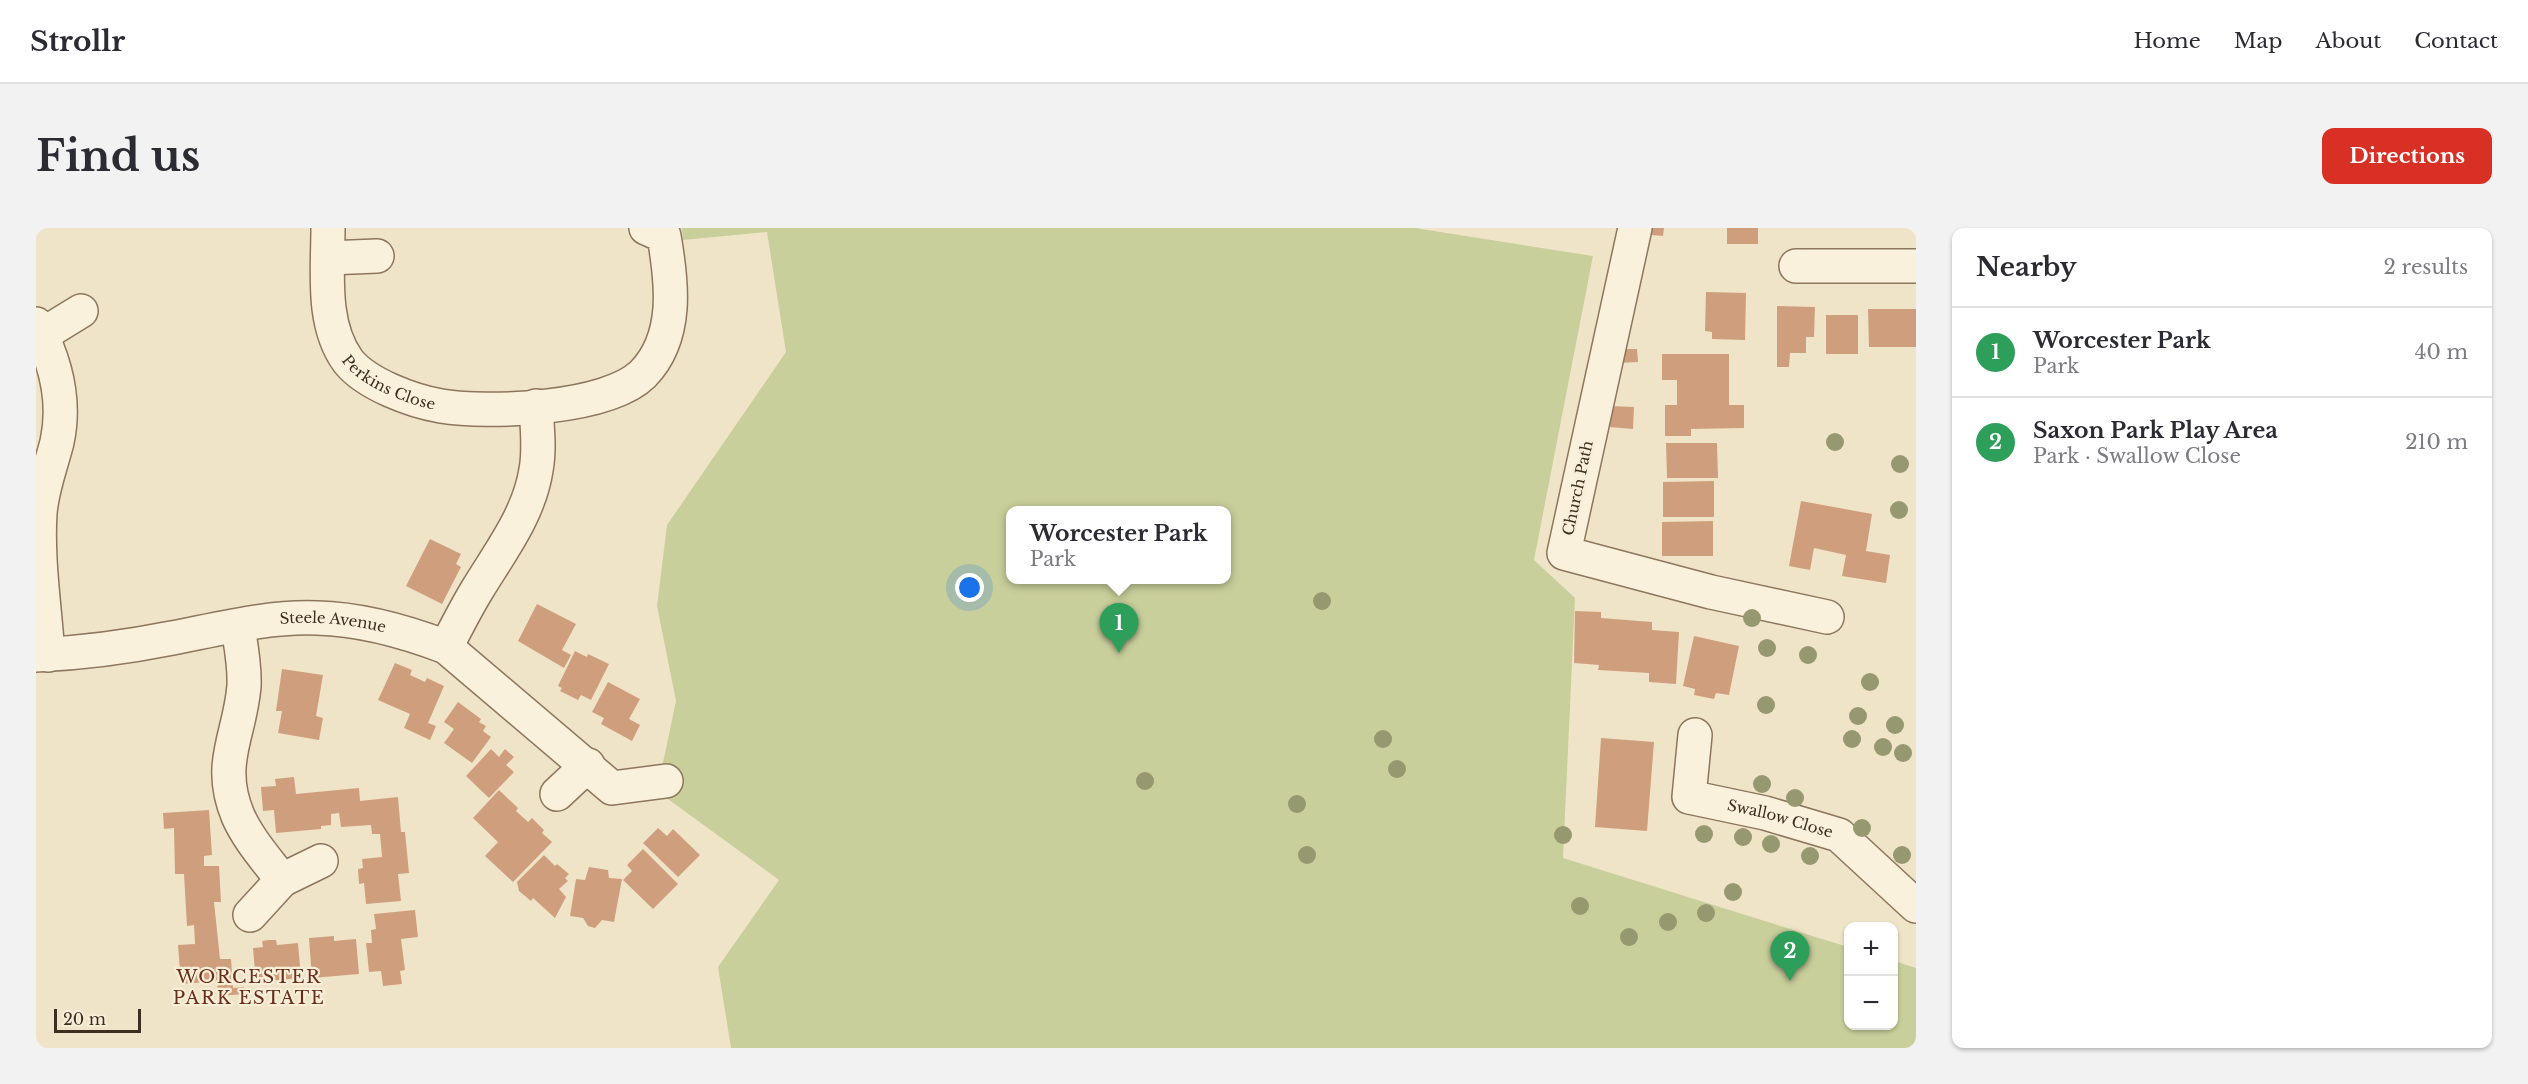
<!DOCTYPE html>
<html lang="en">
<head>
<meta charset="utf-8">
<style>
	:root { --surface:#fff; --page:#f2f2f3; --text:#2b2b33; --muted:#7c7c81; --line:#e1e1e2; --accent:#d93025 }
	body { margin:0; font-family:"Libre Baskerville",serif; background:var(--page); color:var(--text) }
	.controls { position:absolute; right:18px; bottom:18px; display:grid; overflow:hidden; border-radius:12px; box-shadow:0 2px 4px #0004 }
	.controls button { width:54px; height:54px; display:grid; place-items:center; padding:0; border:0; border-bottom:2px solid var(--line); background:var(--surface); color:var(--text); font:30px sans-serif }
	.scale { position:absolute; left:18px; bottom:15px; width:87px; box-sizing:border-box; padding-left:6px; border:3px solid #3d2e20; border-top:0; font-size:16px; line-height:21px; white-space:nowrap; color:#3d2e20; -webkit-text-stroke:4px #f7eed8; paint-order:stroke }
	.you { position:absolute; left:934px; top:360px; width:21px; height:21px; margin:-15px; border:4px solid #fff; border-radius:50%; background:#1a73e8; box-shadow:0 0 0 9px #1a73e833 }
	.badge { display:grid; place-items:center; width:39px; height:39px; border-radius:50%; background:var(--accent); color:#fff; font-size:20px; font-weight:700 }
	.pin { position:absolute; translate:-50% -50px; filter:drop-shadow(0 2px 3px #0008) }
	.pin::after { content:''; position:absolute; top:32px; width:21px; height:18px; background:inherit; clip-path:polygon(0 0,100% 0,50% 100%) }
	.popup { position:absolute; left:970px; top:278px; width:225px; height:78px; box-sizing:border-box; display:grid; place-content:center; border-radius:12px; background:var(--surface); filter:drop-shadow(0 2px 4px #0005); font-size:20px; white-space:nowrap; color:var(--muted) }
	.popup b { font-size:22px; color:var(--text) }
	.popup::after { content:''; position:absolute; left:50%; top:100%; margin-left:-12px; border:12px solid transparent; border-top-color:var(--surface) }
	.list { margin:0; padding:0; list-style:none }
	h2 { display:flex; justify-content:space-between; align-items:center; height:78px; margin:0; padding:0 24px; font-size:26px }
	h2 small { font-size:20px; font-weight:400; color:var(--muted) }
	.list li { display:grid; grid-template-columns:39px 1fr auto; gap:18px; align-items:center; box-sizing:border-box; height:90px; padding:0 24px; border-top:2px solid var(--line) }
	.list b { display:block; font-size:22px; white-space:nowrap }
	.list p { margin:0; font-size:20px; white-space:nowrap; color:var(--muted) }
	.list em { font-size:20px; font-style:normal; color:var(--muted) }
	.map { position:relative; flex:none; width:1880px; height:820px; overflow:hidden; border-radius:12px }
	header { display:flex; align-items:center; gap:36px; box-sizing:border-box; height:84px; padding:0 30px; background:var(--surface); border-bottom:2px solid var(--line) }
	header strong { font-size:28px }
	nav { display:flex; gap:33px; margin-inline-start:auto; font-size:21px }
	.intro { display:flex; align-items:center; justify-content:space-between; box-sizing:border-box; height:144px; padding:0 36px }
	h1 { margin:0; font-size:42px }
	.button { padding:15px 27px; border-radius:12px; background:var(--accent); color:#fff; font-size:21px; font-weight:700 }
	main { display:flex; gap:36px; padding:0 36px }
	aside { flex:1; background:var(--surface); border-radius:12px; box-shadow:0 2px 4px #0004 }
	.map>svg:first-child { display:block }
	.green { fill:#c9cf9b; fill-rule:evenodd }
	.building { fill:#cf9f7d }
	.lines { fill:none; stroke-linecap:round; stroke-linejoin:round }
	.minor-casing { stroke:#8d765c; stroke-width:36 }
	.minor { stroke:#faf1dc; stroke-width:33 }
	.tree { fill:#96986f }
	.labels { text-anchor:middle; stroke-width:4.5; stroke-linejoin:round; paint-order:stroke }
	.street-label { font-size:15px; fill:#3d2e20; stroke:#f7eed8 }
	.quarter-label { font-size:18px; letter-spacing:1.5px; fill:#6b2e1e; stroke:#f7eed8 }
</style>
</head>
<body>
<header>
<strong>Strollr</strong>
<nav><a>Home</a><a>Map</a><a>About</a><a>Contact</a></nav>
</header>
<div class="intro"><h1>Find us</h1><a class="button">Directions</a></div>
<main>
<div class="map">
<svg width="1880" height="820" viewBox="0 0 1880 820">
	<rect width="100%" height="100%" fill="#f0e4c8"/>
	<!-- green -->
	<path class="green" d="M646,0H1379L1557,28L1498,332L1539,370L1527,630L1812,719V798H1858V733L1880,740V820H695L682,739L743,652L621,563L640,473L621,378L631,297L750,124L731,4L647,12ZM975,282H1191V352H975Z"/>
	<!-- building -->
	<path class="building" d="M1607,0H1628L1627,8L1606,6Z
		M1691,0H1722V16H1691Z
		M1670,64L1710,65L1709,112L1676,111V104L1669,103Z
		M1741,78L1779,79L1778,109H1770V125H1754L1753,139H1741Z
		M1832,81H1880V119H1833Z
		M1790,87H1822V126H1790Z
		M1580,121H1601L1602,134L1581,135Z
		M1626,126H1693V177H1708V200L1655,201V208H1629V177H1641V152H1626Z
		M1573,178L1598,179L1597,201L1573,199Z
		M1630,215H1681L1682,250H1631Z
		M1678,253V289H1627V254Z
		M1765,273L1836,286L1830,323L1854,327L1850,355L1806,348L1810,327L1778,320L1774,342L1753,338Z
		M1677,293V328H1626V294Z
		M394,311L425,326L420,336L425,339L406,376L370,358Z
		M501,376L540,396L526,422L535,427L528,440L482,413Z
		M1539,383L1565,384V390L1616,394V402L1643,404L1640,456L1613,454V445L1562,442L1563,437L1538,435Z
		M1658,408L1703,418L1693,467L1680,465L1678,471L1658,467L1659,461L1647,458Z
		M539,423L551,429L552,426L573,436L555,472L545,467L542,472L524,463L526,460L522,458Z
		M359,435L376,442L374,447L389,454L391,450L408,458L392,495L400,498L394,512L368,500L374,486L342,472Z
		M246,441L287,447L280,488L287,490L283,512L242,505L246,483H240Z
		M572,454L604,471L593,491L604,497L596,513L565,496L568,490L556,484Z
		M422,474L445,491L443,494L450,498L447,503L455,509L436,535L408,515L418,501L408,494Z
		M1565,510L1618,514L1611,603L1559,599Z
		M455,521L463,529L469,521L478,529L470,537L478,544L453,570L430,548Z
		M258,549L260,566L323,560L324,573L362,569L365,604H369L373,645L362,646L365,673L330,676L328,655L323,656L322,641L327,640L326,631L346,629L344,606H336L335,597L305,599L303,585L295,586V597L285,598V601L240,605L238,582L227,583L225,559L240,558L239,551Z
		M463,562L482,580L480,583L492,594L496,590L508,602L506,605L516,614L477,654L449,628L462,614L437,590Z
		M173,582L176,627L168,628V638H183L185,674H178L184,731H195L197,760L208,759L209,766L182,768L181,753L145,756L142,717L159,716L158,697L151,698L148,646H139L138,600L128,601L127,585Z
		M622,600L631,608L637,601L664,627L642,649L607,615Z
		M607,621L642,656L617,681L587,652L596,643L591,637Z
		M508,627L519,638L521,636L533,646L529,650L532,653L523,661L530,669L519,690L497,670L495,673L483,663L481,654Z
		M553,639L572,642L573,650L586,651L578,694L566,692L559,700L552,698L547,690L534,688L540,651L549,652Z
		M379,682L382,709L365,711L369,742L364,743L366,756L347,758L345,743L333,744L330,715H336L335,702L340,701L338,686Z
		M298,708V713L320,711L323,746L276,750L273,710Z
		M233,712H240L241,717L262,715L265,750L220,754L217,720L227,719L226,713Z"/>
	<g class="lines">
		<!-- minor casing -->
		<g class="minor-casing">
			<g id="minor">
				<path id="s1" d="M292,0C292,43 285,96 312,133C330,156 376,173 405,178C452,186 572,181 607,146C643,109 636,54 628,8L610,0"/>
				<path d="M1599,0L1528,325L1675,364L1791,389"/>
				<path d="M292,30L341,28"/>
				<path d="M1760,38H1880"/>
				<path d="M0,96C19,132 30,173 21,214C15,238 6,260 4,285C1,332 9,381 12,427"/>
				<path d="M6,107L45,83"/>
				<path d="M202,399C205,418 209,438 208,458C204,508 180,535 202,588C212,611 231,632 246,652L285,633"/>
				<path d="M410,419C420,400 430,380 441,362C464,324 493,287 500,242C504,221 501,199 500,178"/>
				<path id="s2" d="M0,427C46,425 91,419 136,410C183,401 233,388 281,390C326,391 368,403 410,419L576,560L630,553"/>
				<path id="s3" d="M1659,507L1653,569L1729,585L1803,607L1880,678"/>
				<path d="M521,566L552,537"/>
				<path d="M214,687L246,652"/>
			</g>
		</g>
		<!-- minor -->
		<use href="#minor" class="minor"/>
	</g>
	<!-- trees -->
	<g class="tree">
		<circle cx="1799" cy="214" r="9"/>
		<circle cx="1864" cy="236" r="9"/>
		<circle cx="1863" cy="282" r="9"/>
		<circle cx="1286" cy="373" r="9"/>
		<circle cx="1716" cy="390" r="9"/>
		<circle cx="1731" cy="420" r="9"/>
		<circle cx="1772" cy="427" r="9"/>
		<circle cx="1834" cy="454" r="9"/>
		<circle cx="1730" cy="477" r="9"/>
		<circle cx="1822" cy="488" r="9"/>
		<circle cx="1859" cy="497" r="9"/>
		<circle cx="1347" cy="511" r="9"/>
		<circle cx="1816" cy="511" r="9"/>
		<circle cx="1847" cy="519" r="9"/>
		<circle cx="1867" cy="525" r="9"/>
		<circle cx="1361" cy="541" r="9"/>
		<circle cx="1109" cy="553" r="9"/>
		<circle cx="1726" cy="556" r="9"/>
		<circle cx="1759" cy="570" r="9"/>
		<circle cx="1261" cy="576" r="9"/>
		<circle cx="1826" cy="600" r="9"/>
		<circle cx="1668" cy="606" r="9"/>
		<circle cx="1527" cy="607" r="9"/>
		<circle cx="1707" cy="609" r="9"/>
		<circle cx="1735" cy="616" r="9"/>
		<circle cx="1271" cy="627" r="9"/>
		<circle cx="1866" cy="627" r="9"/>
		<circle cx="1774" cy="628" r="9"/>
		<circle cx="1697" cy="664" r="9"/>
		<circle cx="1544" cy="678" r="9"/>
		<circle cx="1670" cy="685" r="9"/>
		<circle cx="1632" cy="694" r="9"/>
		<circle cx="1593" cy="709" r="9"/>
	</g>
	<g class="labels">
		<!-- street labels -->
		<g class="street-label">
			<text dy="5" stroke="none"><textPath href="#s1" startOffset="184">Perkins Close</textPath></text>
			<text transform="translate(1542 260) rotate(-78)" y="5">Church Path</text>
			<text dy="5" stroke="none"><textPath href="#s2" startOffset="300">Steele Avenue</textPath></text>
			<text dy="5" stroke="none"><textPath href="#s3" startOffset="156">Swallow Close</textPath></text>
		</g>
		<!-- quarter labels -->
		<g class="quarter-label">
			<text x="213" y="755">WORCESTER<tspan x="213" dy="21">PARK ESTATE</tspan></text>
		</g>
	</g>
</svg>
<div class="controls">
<button>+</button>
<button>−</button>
</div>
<div class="scale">20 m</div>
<div class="you"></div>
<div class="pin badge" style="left:1083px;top:425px;background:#2e9e5b">1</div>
<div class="popup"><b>Worcester Park</b>Park</div>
<div class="pin badge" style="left:1754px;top:753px;background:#2e9e5b">2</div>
</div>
<aside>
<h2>Nearby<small>2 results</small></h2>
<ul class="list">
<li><span class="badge" style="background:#2e9e5b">1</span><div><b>Worcester Park</b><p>Park</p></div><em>40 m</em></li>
<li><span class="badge" style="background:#2e9e5b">2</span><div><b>Saxon Park Play Area</b><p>Park · Swallow Close</p></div><em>210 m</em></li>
</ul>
</aside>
</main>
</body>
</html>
